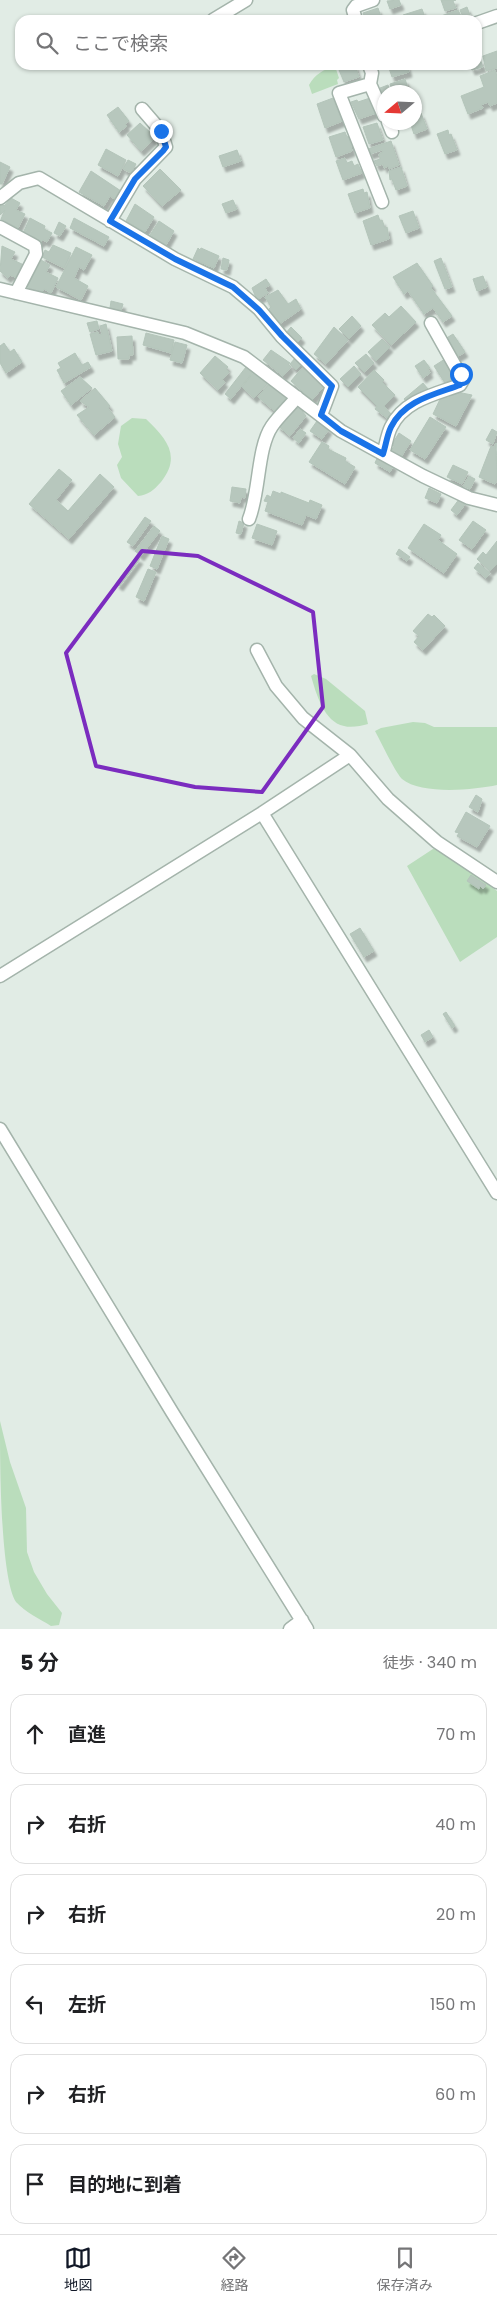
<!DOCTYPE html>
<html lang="ja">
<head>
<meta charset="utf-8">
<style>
	:root { --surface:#fff; --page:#f2f2f2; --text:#202124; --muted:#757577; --line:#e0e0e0; --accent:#111827 }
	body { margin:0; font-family:Poppins,"Noto Sans JP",sans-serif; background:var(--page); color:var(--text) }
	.compass { position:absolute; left:377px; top:85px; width:45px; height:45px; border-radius:50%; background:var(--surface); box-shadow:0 1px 4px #0004; rotate:251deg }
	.stop { position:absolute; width:15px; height:15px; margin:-11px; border:4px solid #1a73e8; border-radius:50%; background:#fff }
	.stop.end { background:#1a73e8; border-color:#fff; box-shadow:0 1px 5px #0008 }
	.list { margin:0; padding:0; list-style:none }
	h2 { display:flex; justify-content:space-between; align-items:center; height:65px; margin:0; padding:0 20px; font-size:21px }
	h2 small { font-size:16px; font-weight:400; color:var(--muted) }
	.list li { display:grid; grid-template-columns:32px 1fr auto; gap:15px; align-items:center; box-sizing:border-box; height:80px; margin:0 10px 10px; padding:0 10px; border:1px solid var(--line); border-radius:15px }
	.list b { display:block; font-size:19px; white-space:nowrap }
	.list em { font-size:16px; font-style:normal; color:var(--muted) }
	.icon { flex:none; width:28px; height:28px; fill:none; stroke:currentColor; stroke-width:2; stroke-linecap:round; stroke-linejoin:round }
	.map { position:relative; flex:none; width:497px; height:1629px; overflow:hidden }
	.search { position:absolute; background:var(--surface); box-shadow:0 1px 4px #0004; left:15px; right:15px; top:15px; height:55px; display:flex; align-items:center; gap:12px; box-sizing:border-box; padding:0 18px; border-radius:15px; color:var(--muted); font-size:19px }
	.sheet { height:605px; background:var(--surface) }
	nav { display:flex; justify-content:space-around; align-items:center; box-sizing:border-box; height:70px; border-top:1px solid var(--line); background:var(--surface); font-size:14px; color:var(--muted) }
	nav a { display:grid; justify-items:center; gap:2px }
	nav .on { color:var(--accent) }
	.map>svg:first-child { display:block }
	.green { fill:#baddbc }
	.building { fill:#b7c7bd; stroke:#b4c5ba; filter:url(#shadow) }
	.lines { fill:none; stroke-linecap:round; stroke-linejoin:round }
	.minor-casing { stroke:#a4b4ab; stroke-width:15 }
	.minor { stroke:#fff; stroke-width:12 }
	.route { stroke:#1a73e8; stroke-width:6 }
	.marked { fill:none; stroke:#7b2cbf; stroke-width:4; stroke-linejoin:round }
</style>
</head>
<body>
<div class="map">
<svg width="497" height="1629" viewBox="0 0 497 1629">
	<defs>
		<filter id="shadow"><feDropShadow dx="3" dy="5" stdDeviation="1" flood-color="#0004"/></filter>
	</defs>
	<rect width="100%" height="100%" fill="#e1ece5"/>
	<!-- green -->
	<path class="green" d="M335,66L339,78L337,80L338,84L312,94L309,85C315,74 323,70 335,66Z
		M132,418L146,419C166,438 182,456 161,482C154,490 148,495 138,496L121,478L117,465L122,457L118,444L121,426Z
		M314,674L326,679L365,711L368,724C361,726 351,728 344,726C324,722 316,693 311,676Z
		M413,722L425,723L434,727H497V785C474,790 421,795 402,779C395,772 381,742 375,731L381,728Z
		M436,847L497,891V937L460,962L407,866Z
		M0,1421L10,1462L26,1508L27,1552L34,1572L47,1594L62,1613L59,1625L51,1626C40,1619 25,1612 16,1602C0,1577 0,1458 0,1421Z"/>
	<!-- building -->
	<path class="building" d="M399,0L401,5L390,9L387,1Z
		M441,0H456L453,1L456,8L445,11Z
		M467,7L471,18L464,20L460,10Z
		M378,8L382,20H366L363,13Z
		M422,9L426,20H404L403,15Z
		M458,10L462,18L442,20L441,16Z
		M497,51V68L486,71L483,56Z
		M480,59L483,67L472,70L470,65H477V60Z
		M337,65H355L359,77L344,82Z
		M388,65H407L409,72L392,77Z
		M495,70L497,76V103L490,106L488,102L481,105L483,108L468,114L461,96L484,87L480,76Z
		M405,79L409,91L393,92L390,84Z
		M388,85L390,92H384L383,97L380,88Z
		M333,98L340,116L343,115L345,120L325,128L317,104Z
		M370,98L376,113L359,119L351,102L357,100L358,102Z
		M118,107L129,121L125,124L127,126L119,132L107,115Z
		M421,113L427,129L414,134L410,122H414V115Z
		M140,123L152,134L151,135L154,139L141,151L127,135Z
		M377,123L383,140L369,144L363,127Z
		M448,130L449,135L451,134L457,150L445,154L437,134Z
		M345,132L347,137L349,136L352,151L336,157L329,137Z
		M391,141L399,165L389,169L388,166L384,168L383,164L377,166L374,161L380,159L379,154L383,152L382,150L370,154L368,149Z
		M106,149L126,160L118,176L98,165Z
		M237,150L241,161L223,167L219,156Z
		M345,158L347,163L352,161L354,166L358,164L362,173L343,180L336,161Z
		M128,160L136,164L131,173L123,169Z
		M0,162L10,167L2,184H0Z
		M401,167L407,186L396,190L392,179L390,180L389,171Z
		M160,169L181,190L162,206L143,186Z
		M91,171L121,191L116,200L110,196L104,206L79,192Z
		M363,189L364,193L367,192L370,208L355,213L348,194Z
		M11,198L20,203L16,210L25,214L18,228L1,219L5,210L0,215V206L2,204L4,206Z
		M233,200L237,209L226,213L222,204Z
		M135,204L154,217L145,232L126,221Z
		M413,211L419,228L406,233L399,216Z
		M378,215L380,221L382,220L385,228L387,227L389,239L371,245L363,221Z
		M30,218L45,226L44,229L52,233L47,242L43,240L40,243L35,241L36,238L23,233Z
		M74,218L109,237L104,246L70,228Z
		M159,221L174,231L166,245L150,235Z
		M59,222L66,226L60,236L54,233Z
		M53,245L71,253L64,268L42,257L45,250L49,252Z
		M2,246L15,252L11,259L24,265L17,278L10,275L8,278L0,271Z
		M76,247L92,255L84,270L79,267L74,278L88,286L81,300L56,287Z
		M198,248L200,250L201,248L219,256L214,268L193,259Z
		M223,258L229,260L227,270L221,269Z
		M441,258L452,287L445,289L434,261Z
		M41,260L50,265L46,272L58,278L51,293L44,289L41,294L27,287Z
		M417,263L433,286L431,288L452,316L443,322L433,308L424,314L408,291L404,294L393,277Z
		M483,276L487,287L477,291L473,279Z
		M266,279L270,285L265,288L268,293L257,300L252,288Z
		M278,290L288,304L296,299L301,309L278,325L269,309L271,307L265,297Z
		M111,301L123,304L121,311L110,308Z
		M401,306L416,322L391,345L372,325L385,313L389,317Z
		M352,316L361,326L349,339L339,329Z
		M97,321L99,329L90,332L87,323Z
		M106,324L112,351L96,355L90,334L98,332L99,335L102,334L100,326Z
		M291,327L302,338L295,345L285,334Z
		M334,327L348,340L326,364L314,354Z
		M146,333L174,340L171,353L143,345Z
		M453,334L465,352L457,357L445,339Z
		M132,336L133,355H129V359H118L117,337Z
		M382,339L390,347L376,361L368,352Z
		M175,342L187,345L182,363L170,360Z
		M4,343L10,352L14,349L22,362L6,373L0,363V346Z
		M271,350L290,363L288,364L291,367L283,376L263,360Z
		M75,353L82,365L88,362L91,367L64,383L57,370L61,368L58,363Z
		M366,354L374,363L364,372L355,363Z
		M215,356L228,367L226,369L229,372L222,380L225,382L218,390L200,373Z
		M296,357L303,363L296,370L290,364Z
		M448,357L459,375L445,383L434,366Z
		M424,360L430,368L428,369L430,373L423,378L415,366Z
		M354,366L361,374L348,387L340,379Z
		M246,367L253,372L231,399L225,394Z
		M303,367L324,386L312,400L291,381Z
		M374,370L384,380L382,382L395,395L384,406L391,414L387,418L375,409L377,406L358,387Z
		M254,372L269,382L254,398L242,387Z
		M80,377L92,388L71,405L61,391Z
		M423,383L428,389L409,405L404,399Z
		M269,384L289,401L278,414L258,397Z
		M95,388L110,406L108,408L115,417L94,435L77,415L89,407L80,401Z
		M452,391L472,395L456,426L433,414L442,395L448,398Z
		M294,405L298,409L299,407L306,416L290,436L277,425Z
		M430,417L446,427L425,459L410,450Z
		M317,421L329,429L322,439L310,431Z
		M300,429L306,433L299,443L293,438Z
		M492,429L497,432L493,444L486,440Z
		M399,433L411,441L401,457L391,451L394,446L392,444Z
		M322,442L329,446L328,449L346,458L345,461L355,467L345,484L309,462Z
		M496,443L497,480L495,484L479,477L491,446L494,447Z
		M378,456L394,465L390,472L375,463Z
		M453,465L468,472L462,484L447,477Z
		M59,469L72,480L56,500L68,511L100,474L114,487L69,539L29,504Z
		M469,476L475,479L470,489L463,486Z
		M232,487L246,489L245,498L241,497L240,503L230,501Z
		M429,488L441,494L437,503L425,498Z
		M273,491L281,494V492L309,503L310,500L322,505L316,519L306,515L302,525L265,511L268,502L264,501L267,495L271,497Z
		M460,498L466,503L457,515L451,510Z
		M145,517L151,521L133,546L127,542Z
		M239,521L244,523L241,534L236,533Z
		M473,521L486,530L472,549L459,540Z
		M257,524L277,531L272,545L252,538Z
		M424,524L441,535L438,540L457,554L444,573L408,548Z
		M154,526L160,531L141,556L135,551Z
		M162,536L169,539L157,569L150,566Z
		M497,541V564L490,571L477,559L483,552L486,555Z
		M399,549L410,557L407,561L396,554Z
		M136,557L140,559L120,586L116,583Z
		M478,563L490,573L486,578L474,568Z
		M148,569L156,572L144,601L136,597Z
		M428,614L432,617L434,615L445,626L423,650L414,642L419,636L413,631Z
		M476,795L482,799L478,812L469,807Z
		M466,812L490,826L477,847L457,836L459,833L455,832Z
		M471,875L486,885L483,889L480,886L479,889L467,881Z
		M360,928L374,951L364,957L350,934Z
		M446,1012L455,1026L452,1028L443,1014Z
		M429,1030L433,1037L425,1042L421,1035Z"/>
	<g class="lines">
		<!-- minor casing -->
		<g class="minor-casing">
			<path id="minor" d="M213,20L246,0
				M356,20L353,10L356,6L373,0
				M477,23L497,16
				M369,65L372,73L370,84
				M388,122L392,132
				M0,198L19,183L39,178L175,259L233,287L259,309L282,337L332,386L321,415
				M382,202L339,93L370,84L384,116
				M110,221L135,179L166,147L161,131L142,109
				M0,227L35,246L36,254L16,293
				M0,289L185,333L244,357L341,431L423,476L469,498L497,505
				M383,454C386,445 387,435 391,427C404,400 436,394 460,385L463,380L431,323
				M249,519C260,491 257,448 272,426C279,416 289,407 297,397
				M257,650L276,686L303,718L350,755L388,799L437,842L497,882
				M262,813L497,1193
				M0,976L262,813L350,755
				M0,1129L172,1412L307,1629
				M290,1629L302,1620"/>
		</g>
		<!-- minor -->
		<use href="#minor" class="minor"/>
	</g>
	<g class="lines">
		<!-- route -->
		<path class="route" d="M161,131L166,147L163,151L135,179L110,221L175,259L233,287L259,310L282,336L332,386L321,415L341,431L383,454C386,445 387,435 391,427C404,400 436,394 460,385L463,380L461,374"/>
	</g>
	<!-- marked area -->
	<path class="marked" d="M142,551L198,556L313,612L323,707L262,792L195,787L96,766L66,653Z"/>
</svg>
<svg class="compass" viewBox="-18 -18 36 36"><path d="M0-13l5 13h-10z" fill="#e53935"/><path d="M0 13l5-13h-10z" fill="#757577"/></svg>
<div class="stop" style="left:461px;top:374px"></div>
<div class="stop end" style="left:161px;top:131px"></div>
<div class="search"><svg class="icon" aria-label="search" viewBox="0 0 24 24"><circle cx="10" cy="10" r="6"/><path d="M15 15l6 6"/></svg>ここで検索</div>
</div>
<section class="sheet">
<h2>5 分<small>徒歩 · 340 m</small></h2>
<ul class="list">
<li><svg class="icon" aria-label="ahead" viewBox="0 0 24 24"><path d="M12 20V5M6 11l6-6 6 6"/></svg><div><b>直進</b></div><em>70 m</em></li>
<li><svg class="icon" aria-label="right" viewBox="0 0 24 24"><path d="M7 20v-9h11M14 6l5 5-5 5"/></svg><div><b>右折</b></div><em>40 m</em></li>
<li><svg class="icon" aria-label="right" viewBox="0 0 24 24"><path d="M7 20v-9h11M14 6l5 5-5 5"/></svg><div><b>右折</b></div><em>20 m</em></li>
<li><svg class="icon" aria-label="left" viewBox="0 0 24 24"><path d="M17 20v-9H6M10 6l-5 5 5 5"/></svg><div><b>左折</b></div><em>150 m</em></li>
<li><svg class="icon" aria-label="right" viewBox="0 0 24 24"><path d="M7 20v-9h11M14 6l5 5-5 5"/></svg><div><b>右折</b></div><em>60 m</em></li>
<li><svg class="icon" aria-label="arrive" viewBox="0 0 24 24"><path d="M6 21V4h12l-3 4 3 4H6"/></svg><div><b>目的地に到着</b></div></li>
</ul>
</section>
<nav>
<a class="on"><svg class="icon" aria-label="map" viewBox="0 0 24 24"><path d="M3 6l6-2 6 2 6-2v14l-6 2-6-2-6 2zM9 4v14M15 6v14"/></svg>地図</a>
<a><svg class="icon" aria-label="directions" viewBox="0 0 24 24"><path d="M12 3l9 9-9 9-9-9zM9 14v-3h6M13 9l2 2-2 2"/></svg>経路</a>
<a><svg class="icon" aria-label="saved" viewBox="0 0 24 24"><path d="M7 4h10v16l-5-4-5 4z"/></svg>保存済み</a>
</nav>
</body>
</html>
